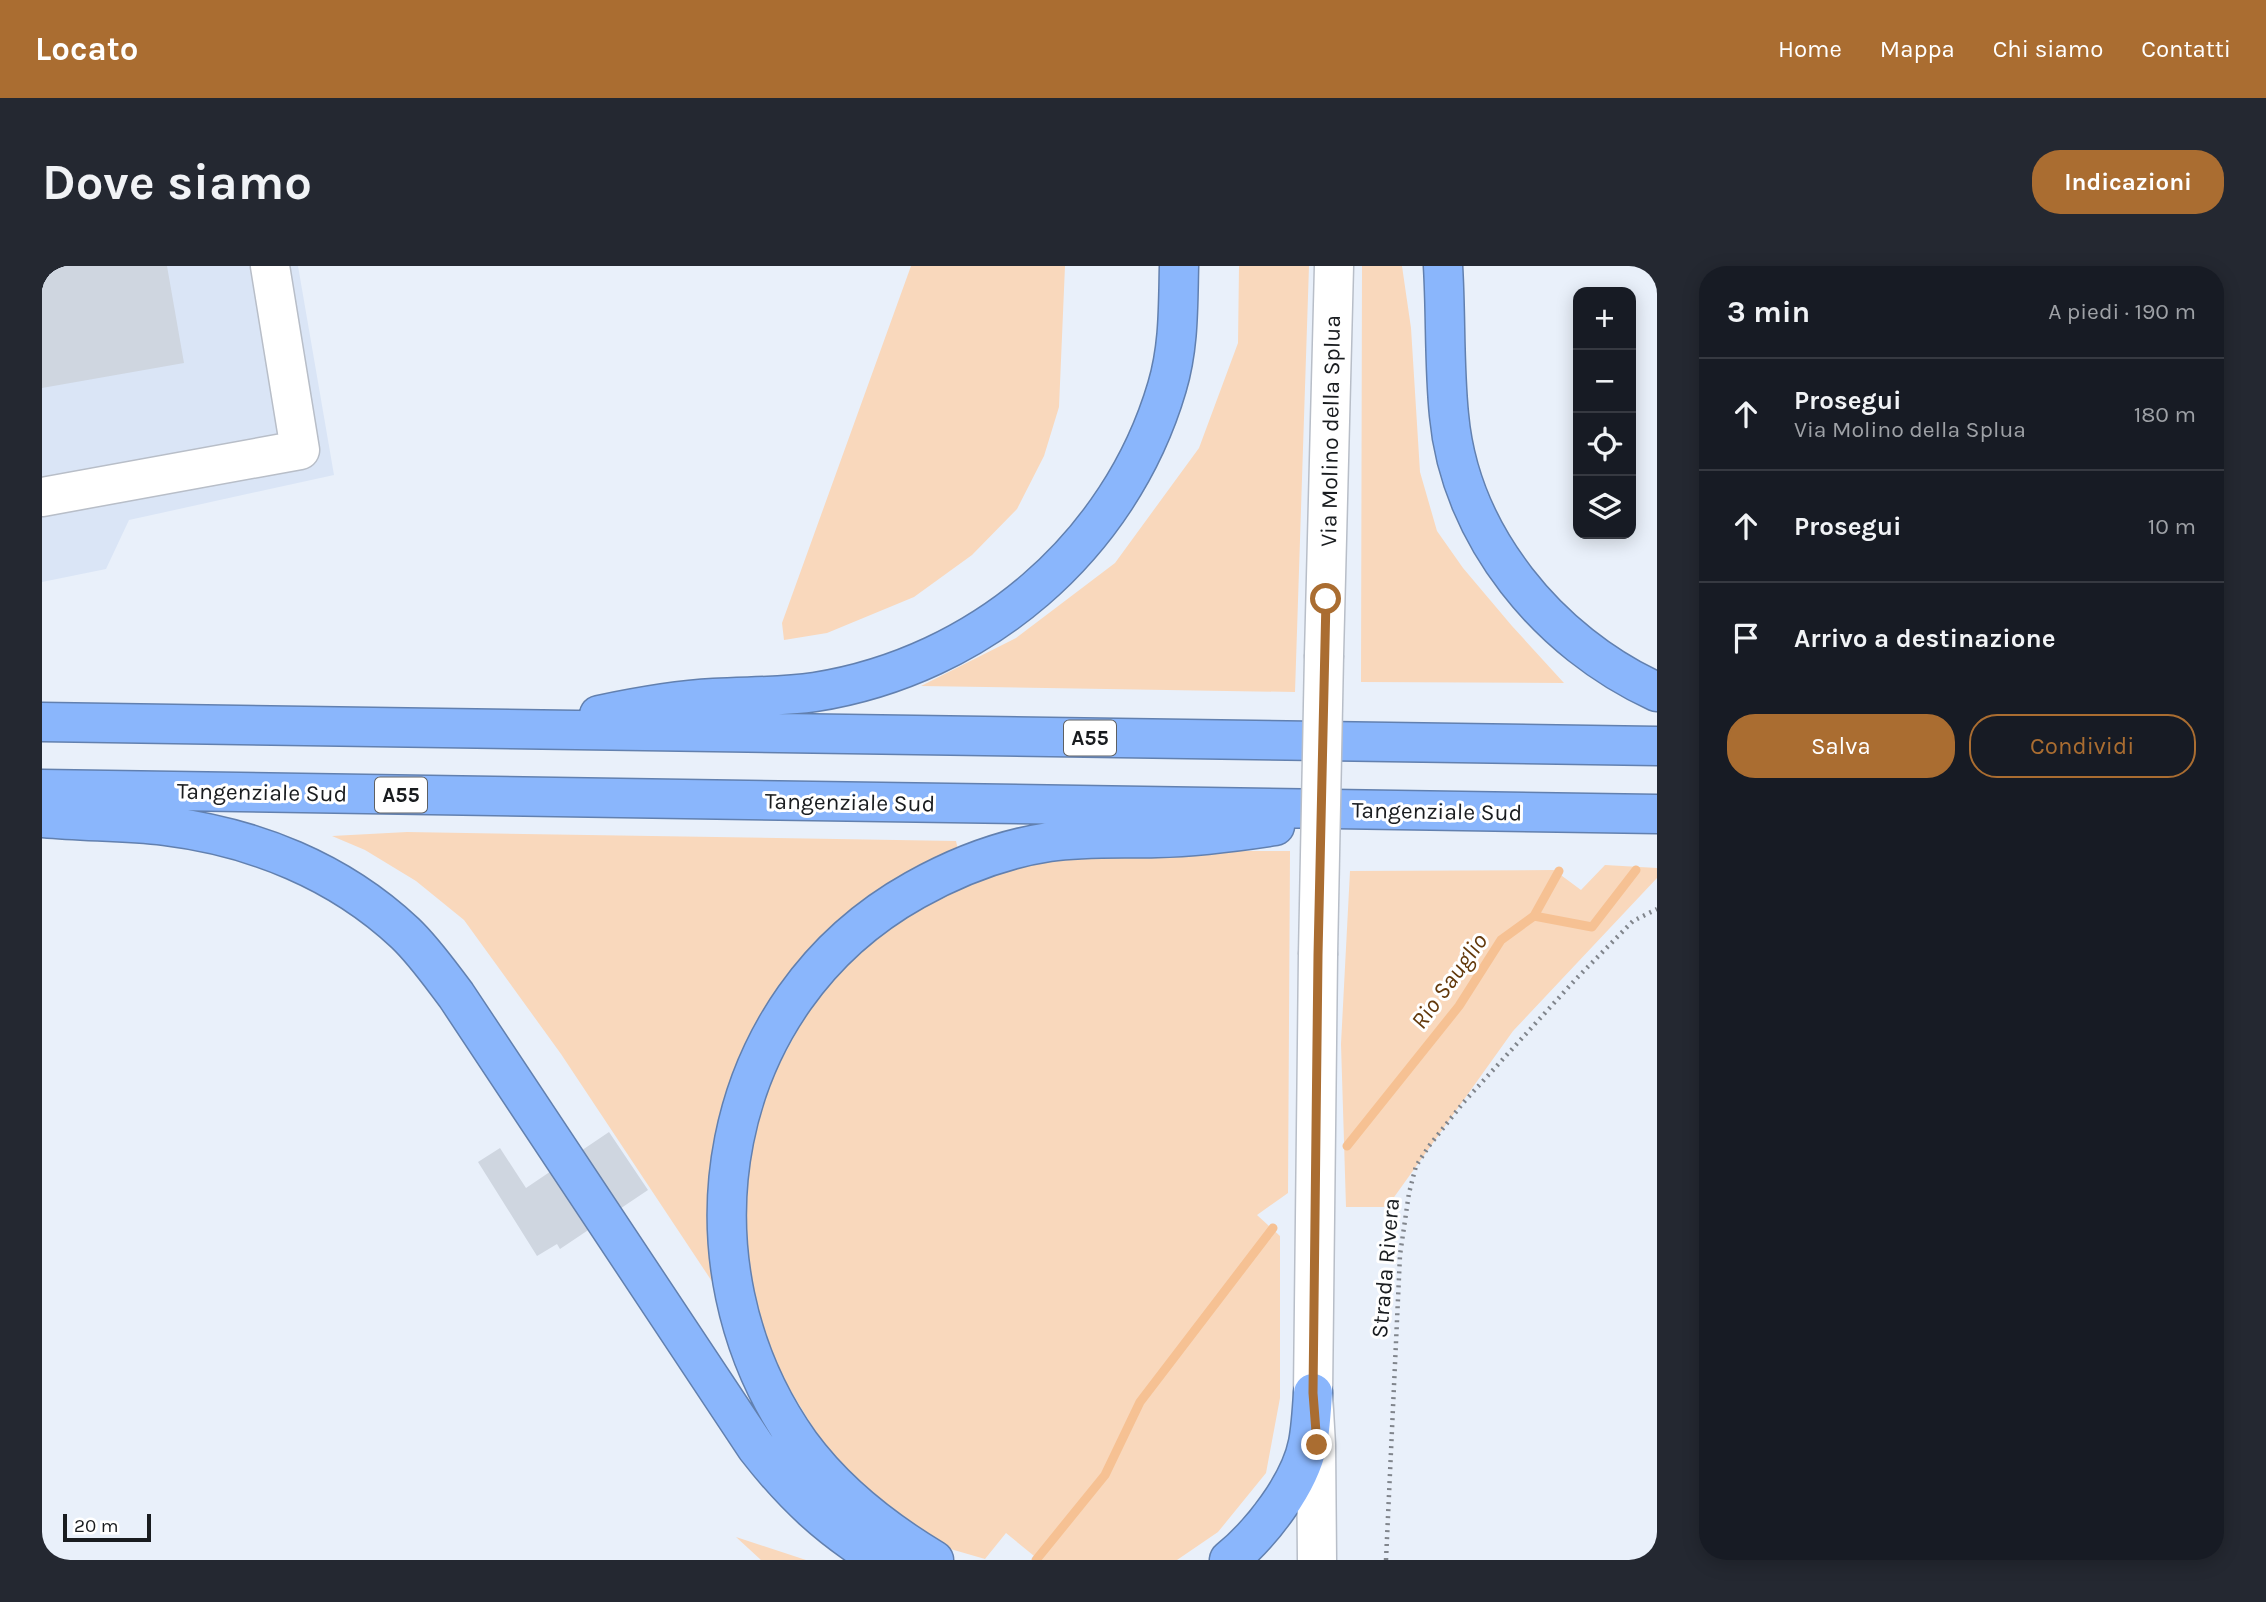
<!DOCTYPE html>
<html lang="it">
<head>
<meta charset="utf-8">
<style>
	:root { --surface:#171b24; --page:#242831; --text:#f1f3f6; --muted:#9ea1a6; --line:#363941; --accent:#aa6d31 }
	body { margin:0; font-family:Karla,sans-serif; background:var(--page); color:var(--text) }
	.controls { position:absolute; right:21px; top:21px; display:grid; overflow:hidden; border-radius:14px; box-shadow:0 4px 18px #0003 }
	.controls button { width:63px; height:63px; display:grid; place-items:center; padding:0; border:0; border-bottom:2px solid var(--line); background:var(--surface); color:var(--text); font:35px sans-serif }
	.scale { position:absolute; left:21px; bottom:18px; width:88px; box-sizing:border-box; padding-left:7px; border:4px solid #191c1f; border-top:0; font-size:19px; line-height:24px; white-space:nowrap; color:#191c1f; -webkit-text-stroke:5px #fff; paint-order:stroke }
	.stop { position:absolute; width:21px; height:21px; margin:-16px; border:5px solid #aa6d31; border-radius:50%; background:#fff }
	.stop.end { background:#aa6d31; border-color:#fff; box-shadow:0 2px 7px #0008 }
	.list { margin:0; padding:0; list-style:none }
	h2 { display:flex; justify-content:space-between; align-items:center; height:91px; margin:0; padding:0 28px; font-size:30px }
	h2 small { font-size:23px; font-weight:400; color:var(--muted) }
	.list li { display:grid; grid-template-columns:46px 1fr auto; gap:21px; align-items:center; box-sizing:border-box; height:112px; padding:0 28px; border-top:2px solid var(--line) }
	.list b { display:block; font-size:26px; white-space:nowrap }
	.list p { margin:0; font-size:23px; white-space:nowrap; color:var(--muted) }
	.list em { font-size:23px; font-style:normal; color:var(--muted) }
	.actions { display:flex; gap:14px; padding:21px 28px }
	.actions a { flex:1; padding:16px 0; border:2px solid var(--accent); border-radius:28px; text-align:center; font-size:24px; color:var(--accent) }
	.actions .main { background:var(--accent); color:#fff }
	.icon { flex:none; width:38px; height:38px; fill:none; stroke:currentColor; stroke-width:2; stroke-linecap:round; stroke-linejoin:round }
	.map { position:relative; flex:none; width:1615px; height:1294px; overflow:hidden; border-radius:28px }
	header { display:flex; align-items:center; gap:42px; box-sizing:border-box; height:98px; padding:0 35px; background:var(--accent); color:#fff }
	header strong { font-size:33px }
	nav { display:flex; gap:38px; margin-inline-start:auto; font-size:24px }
	.intro { display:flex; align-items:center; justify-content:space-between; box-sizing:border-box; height:168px; padding:0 42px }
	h1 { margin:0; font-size:49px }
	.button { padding:18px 32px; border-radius:28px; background:var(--accent); color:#fff; font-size:24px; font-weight:700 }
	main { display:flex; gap:42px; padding:0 42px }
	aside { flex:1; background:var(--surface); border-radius:28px; box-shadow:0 4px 18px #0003 }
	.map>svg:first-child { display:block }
	.built { fill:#dae5f6 }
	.green { fill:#f9d8bc }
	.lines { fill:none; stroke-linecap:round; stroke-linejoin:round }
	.stream { stroke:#f6c193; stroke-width:9 }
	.building { fill:#cfd6e0 }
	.minor-casing { stroke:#b8bec8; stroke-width:41 }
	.highway-casing { stroke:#6280af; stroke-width:41 }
	.path { stroke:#80858c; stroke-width:4.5; stroke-dasharray:2 5; stroke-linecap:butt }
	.minor { stroke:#fff; stroke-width:38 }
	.highway { stroke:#8ab6fc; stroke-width:38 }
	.minor-bridge-casing { stroke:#b8bec8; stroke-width:41; stroke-linecap:butt }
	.minor-bridge { stroke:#fff; stroke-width:38 }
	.route { stroke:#aa6d31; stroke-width:9 }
	.labels { text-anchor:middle; stroke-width:6; stroke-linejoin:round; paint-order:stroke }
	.shield { fill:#fff; stroke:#5e6062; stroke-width:2 }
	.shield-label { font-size:21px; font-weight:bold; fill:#191c1f }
	.street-label { font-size:23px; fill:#191c1f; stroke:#fff }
	.water-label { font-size:24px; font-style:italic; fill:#63390b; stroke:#fff }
</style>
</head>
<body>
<header>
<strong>Locato</strong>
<nav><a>Home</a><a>Mappa</a><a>Chi siamo</a><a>Contatti</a></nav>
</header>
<div class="intro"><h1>Dove siamo</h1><a class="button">Indicazioni</a></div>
<main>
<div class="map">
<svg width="1615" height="1294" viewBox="0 0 1615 1294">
	<rect width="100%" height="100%" fill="#e9f0fa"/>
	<!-- built -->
	<path class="built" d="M0,0H256L292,209L87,254L64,303L0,316Z"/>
	<!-- green -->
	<path class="green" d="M869,0H1023L1017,141L1002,190L975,243L930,289L872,331L785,367L742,374L740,357Z
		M1197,0H1267L1253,426L879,420L974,372L1073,297L1157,182L1196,77Z
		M1320,0H1360L1369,62L1378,206L1395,265L1421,302L1470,360L1522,417L1319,416Z
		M365,566L914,575L916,584L733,732L677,1026L519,788L422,654L374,615L323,584L290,570Z
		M1031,585H1248L1246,927L1215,949L1238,970V1132L1224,1207L1176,1266L1135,1294H997L964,1267L943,1293L898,1280L822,1224L775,1168L730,1094L703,1002L706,878L725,821L773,732L826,675L893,627Z
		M1563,599L1615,602V612L1471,765L1345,941H1304L1299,778L1308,605L1512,604L1539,624Z
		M694,1271L764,1294H719Z"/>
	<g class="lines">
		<!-- stream -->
		<path class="stream" d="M1492,650L1517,605
			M1305,880L1417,740L1459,674L1492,650L1550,661L1594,604
			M994,1294L1063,1209L1098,1136L1231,962"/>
	</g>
	<!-- building -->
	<path class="building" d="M0,0H125L142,97L0,122Z
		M567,866L606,924L518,983L515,978L495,990L436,896L458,882L484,922Z"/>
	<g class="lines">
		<!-- minor casing -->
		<g class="minor-casing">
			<path id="minor" d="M0,231L258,184L228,0
				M1282,389L1292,0
				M1275,1294L1274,1179L1271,1127L1276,689"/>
		</g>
		<!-- highway casing -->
		<g class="highway-casing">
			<path id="highway" d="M1401,0C1404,49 1402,100 1407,149C1418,270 1507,377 1615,426
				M557,449C595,441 633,434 672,432C706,430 739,431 773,426C938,400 1078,281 1125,121C1137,81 1136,41 1137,0
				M0,456L1615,480
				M0,523L1615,548
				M0,552C41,556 82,555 123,560C212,571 297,605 363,667C382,685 398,708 414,729L714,1181C752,1230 786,1261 838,1294
				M892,1294C840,1263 794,1227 758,1178C628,995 674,735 873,624C914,601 961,583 1007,576C1043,571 1079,573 1115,572C1155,571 1194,566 1233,560
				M1187,1294C1219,1268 1258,1218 1266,1177C1269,1161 1270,1144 1271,1127"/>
		</g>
		<!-- path -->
		<path class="path" d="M1344,1294L1358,989L1367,927L1374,900L1387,880L1421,837L1533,714L1591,655L1615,643"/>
		<!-- minor -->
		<use href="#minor" class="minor"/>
		<!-- highway -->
		<use href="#highway" class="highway"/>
		<!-- minor-bridge casing -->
		<g class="minor-bridge-casing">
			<path id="minor-bridge" d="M1276,689L1282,389"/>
		</g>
		<!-- minor-bridge -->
		<use href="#minor-bridge" class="minor-bridge"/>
	</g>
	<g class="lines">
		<!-- route -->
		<path class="route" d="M1275,1179L1271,1127L1276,689L1284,333"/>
	</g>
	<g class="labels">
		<!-- shield labels -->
		<g class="shield">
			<rect x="1022" y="454.5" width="52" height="35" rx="5"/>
			<rect x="333" y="511.5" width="52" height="35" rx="5"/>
		</g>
		<g class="shield-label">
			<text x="1048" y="479">A55</text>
			<text x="359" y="536">A55</text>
		</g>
		<!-- street labels -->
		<g class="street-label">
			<text transform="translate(1288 165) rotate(-89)" y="8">Via Molino della Splua</text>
			<text transform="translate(220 526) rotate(1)" y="8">Tangenziale Sud</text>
			<text transform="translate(808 536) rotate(1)" y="8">Tangenziale Sud</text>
			<text transform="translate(1395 545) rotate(1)" y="8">Tangenziale Sud</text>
			<text transform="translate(1343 1002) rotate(-85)" y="8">Strada Rivera</text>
		</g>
		<!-- water labels -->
		<g class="water-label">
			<text transform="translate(1407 715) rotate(-54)" y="8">Rio Sauglio</text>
		</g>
	</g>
</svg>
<div class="controls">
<button>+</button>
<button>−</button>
<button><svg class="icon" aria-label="locate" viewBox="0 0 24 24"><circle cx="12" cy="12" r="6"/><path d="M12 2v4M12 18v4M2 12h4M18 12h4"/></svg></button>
<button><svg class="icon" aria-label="layers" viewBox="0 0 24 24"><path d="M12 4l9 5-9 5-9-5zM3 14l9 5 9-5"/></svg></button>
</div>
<div class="scale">20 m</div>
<div class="stop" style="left:1284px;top:333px"></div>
<div class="stop end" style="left:1275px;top:1179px"></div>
</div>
<aside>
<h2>3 min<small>A piedi · 190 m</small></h2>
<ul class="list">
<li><svg class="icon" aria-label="ahead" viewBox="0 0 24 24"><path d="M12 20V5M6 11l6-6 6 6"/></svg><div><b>Prosegui</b><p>Via Molino della Splua</p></div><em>180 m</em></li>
<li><svg class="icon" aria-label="ahead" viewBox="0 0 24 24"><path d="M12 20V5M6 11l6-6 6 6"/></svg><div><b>Prosegui</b></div><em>10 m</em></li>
<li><svg class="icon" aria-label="arrive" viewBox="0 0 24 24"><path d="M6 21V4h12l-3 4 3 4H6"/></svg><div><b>Arrivo a destinazione</b></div></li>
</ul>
<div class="actions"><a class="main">Salva</a><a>Condividi</a></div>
</aside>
</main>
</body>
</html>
